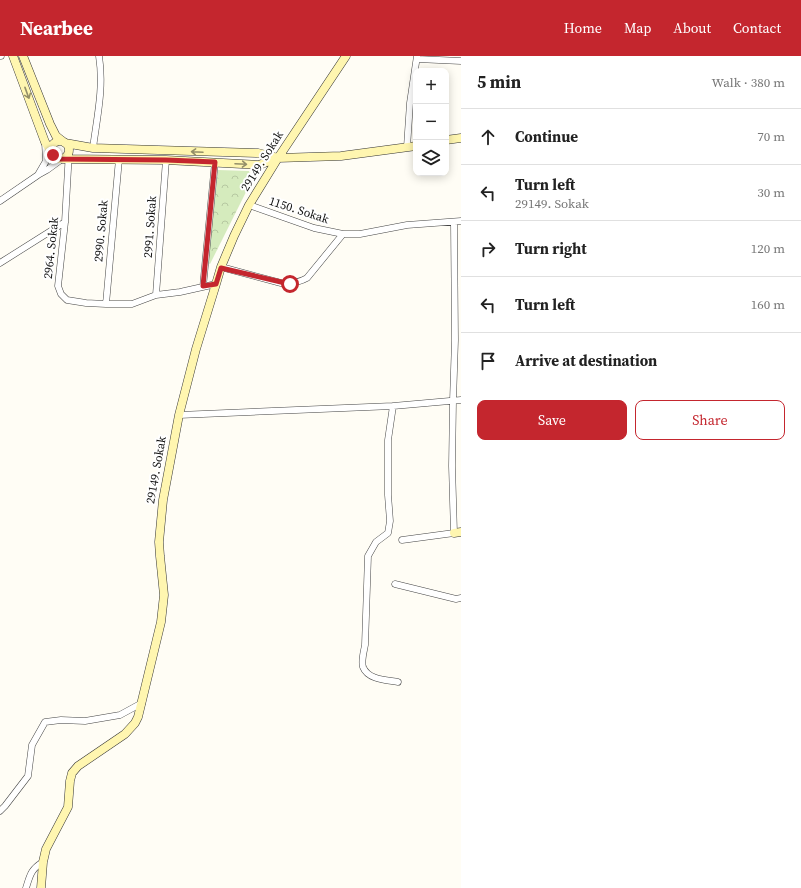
<!DOCTYPE html>
<html lang="en">
<head>
<meta charset="utf-8">
<style>
	:root { --surface:#fff; --page:#f2f2f2; --text:#222; --muted:#767676; --line:#e0e0e0; --accent:#c4262e }
	body { margin:0; font-family:"Source Serif 4",serif; background:var(--page); color:var(--text) }
	.controls { position:absolute; right:12px; top:12px; display:grid; overflow:hidden; border-radius:8px; box-shadow:0 2px 10px #0003 }
	.controls button { width:36px; height:36px; display:grid; place-items:center; padding:0; border:0; border-bottom:1px solid var(--line); background:var(--surface); color:var(--text); font:20px sans-serif }
	.stop { position:absolute; width:12px; height:12px; margin:-9px; border:3px solid #c4262e; border-radius:50%; background:#fff }
	.stop.end { background:#c4262e; border-color:#fff; box-shadow:0 1px 4px #0008 }
	.list { margin:0; padding:0; list-style:none }
	h2 { display:flex; justify-content:space-between; align-items:center; height:52px; margin:0; padding:0 16px; font-size:17px }
	h2 small { font-size:13px; font-weight:400; color:var(--muted) }
	.list li { display:grid; grid-template-columns:26px 1fr auto; gap:12px; align-items:center; box-sizing:border-box; height:56px; padding:0 16px; border-top:1px solid var(--line) }
	.list b { display:block; font-size:15px; white-space:nowrap }
	.list p { margin:0; font-size:13px; white-space:nowrap; color:var(--muted) }
	.list em { font-size:13px; font-style:normal; color:var(--muted) }
	.actions { display:flex; gap:8px; padding:12px 16px }
	.actions a { flex:1; padding:9px 0; border:1px solid var(--accent); border-radius:8px; text-align:center; font-size:14px; color:var(--accent) }
	.actions .main { background:var(--accent); color:#fff }
	.icon { flex:none; width:22px; height:22px; fill:none; stroke:currentColor; stroke-width:2; stroke-linecap:round; stroke-linejoin:round }
	.map { position:relative; flex:none; width:461px; height:832px; overflow:hidden }
	header { display:flex; align-items:center; gap:24px; box-sizing:border-box; height:56px; padding:0 20px; background:var(--accent); color:#fff }
	header strong { font-size:19px }
	nav { display:flex; gap:22px; margin-inline-start:auto; font-size:14px }
	main { display:flex }
	aside { flex:1; background:var(--surface) }
	.map>svg:first-child { display:block }
	.park { fill:url(#park-crowns) }
	.lines { fill:none; stroke-linecap:round; stroke-linejoin:round }
	.street-casing { stroke:#444; stroke-width:7 }
	.secondary-casing { stroke:#333; stroke-width:9 }
	.street { stroke:#fff; stroke-width:6 }
	.secondary { stroke:#fff6b0; stroke-width:8 }
	.oneway { stroke:#948f68 }
	.route { stroke:#c4262e; stroke-width:5 }
	.labels { text-anchor:middle; stroke-width:4; stroke-linejoin:round; paint-order:stroke }
	.street-label { font-size:12px; fill:#111; stroke:#fff }
</style>
</head>
<body>
<header>
<strong>Nearbee</strong>
<nav><a>Home</a><a>Map</a><a>About</a><a>Contact</a></nav>
</header>
<main>
<div class="map">
<svg width="461" height="832" viewBox="0 0 461 832">
	<defs>
		<pattern id="park-crowns" width="20" height="18" patternUnits="userSpaceOnUse"><rect width="20" height="18" fill="#d5ebbd"/><path d="M2 6a3 3 0 1 1 6 0M12 15a3 3 0 1 1 6 0" fill="none" stroke="#b6c8a1"/></pattern>
	</defs>
	<rect width="100%" height="100%" fill="#fffdf5"/>
	<!-- park -->
	<path class="park" d="M218,114L249,115L252,124L210,208L208,207Z"/>
	<g class="lines">
		<!-- street casing -->
		<g class="street-casing">
			<path id="street" d="M0,0H1
				M417,3L461,5
				M407,91L410,47L417,0
				M93,92C97,61 104,32 99,0
				M69,95L65,166L58,230L61,238L67,244L86,247L106,248H132L156,239L180,236L216,228
				M39,117L46,105L45,86
				M0,145L38,119L47,114L62,103
				M249,149L314,172L343,178
				M0,207L65,166
				M221,211L281,227C291,228 298,227 307,222L343,178H360L407,169L461,165
				M203,231L215,106
				M156,239L166,104
				M106,248L119,103
				M393,350L388,384V439L390,465L388,477L376,486L368,500L365,589C364,595 361,605 363,611C368,624 387,624 398,626
				M179,359L393,350L461,344
				M402,484L454,477L452,410L453,345L455,284L454,166
				M395,528L456,543L461,542
				M0,755L5,750L28,720L32,689L45,666L61,664L85,665L120,659L142,647
				M26,832C30,819 31,813 43,806"/>
		</g>
		<!-- secondary casing -->
		<g class="secondary-casing">
			<path id="secondary" d="M13,0L45,86L52,97
				M23,0L50,68L56,80L65,87L93,92L258,97L278,102L341,100L416,90
				M446,84L461,82
				M51 94a9 9 0 1 1 18 0a9 9 0 1 1-18 0Z
				M62,103L166,104L259,109L277,102
				M454,477L461,476
				M41,832L43,806L46,793L68,751L70,725L72,717L78,710L125,678L135,667L138,661L161,566L164,539L160,500L159,486L163,444L179,359L196,293L216,228L221,211L234,180L249,149L278,102L346,0"/>
		</g>
		<!-- street -->
		<use href="#street" class="street"/>
		<!-- secondary -->
		<use href="#secondary" class="secondary"/>
	</g>
	<!-- one-way arrows -->
	<defs><path id="oneway-shaft" d="M-6 0H5M1.5-3L5.5 0L1.5 3" fill="none" stroke-width="1.6" stroke-linecap="round" stroke-linejoin="round"/></defs>
	<g class="oneway">
		<use href="#oneway-shaft" transform="translate(27 37) rotate(70)"/>
		<use href="#oneway-shaft" transform="translate(197 96) rotate(-177)"/>
		<use href="#oneway-shaft" transform="translate(241 108) rotate(3)"/>
	</g>
	<g class="lines">
		<!-- route -->
		<path class="route" d="M53,99L56,102L61,103L166,104L215,106L203,230L216,228L221,212L281,226L290,228"/>
	</g>
	<g class="labels">
		<!-- street labels -->
		<g class="street-label">
			<text transform="translate(262 105) rotate(-58)" y="4">29149. Sokak</text>
			<text transform="translate(299 154) rotate(18)" y="4">1150. Sokak</text>
			<text transform="translate(150 171) rotate(-86)" y="4">2991. Sokak</text>
			<text transform="translate(101 175) rotate(-85)" y="4">2990. Sokak</text>
			<text transform="translate(51 192) rotate(-84)" y="4">2964. Sokak</text>
			<text transform="translate(156 414) rotate(-80)" y="4">29149. Sokak</text>
		</g>
	</g>
</svg>
<div class="controls">
<button>+</button>
<button>−</button>
<button><svg class="icon" aria-label="layers" viewBox="0 0 24 24"><path d="M12 4l9 5-9 5-9-5zM3 14l9 5 9-5"/></svg></button>
</div>
<div class="stop" style="left:290px;top:228px"></div>
<div class="stop end" style="left:53px;top:99px"></div>
</div>
<aside>
<h2>5 min<small>Walk · 380 m</small></h2>
<ul class="list">
<li><svg class="icon" aria-label="ahead" viewBox="0 0 24 24"><path d="M12 20V5M6 11l6-6 6 6"/></svg><div><b>Continue</b></div><em>70 m</em></li>
<li><svg class="icon" aria-label="left" viewBox="0 0 24 24"><path d="M17 20v-9H6M10 6l-5 5 5 5"/></svg><div><b>Turn left</b><p>29149. Sokak</p></div><em>30 m</em></li>
<li><svg class="icon" aria-label="right" viewBox="0 0 24 24"><path d="M7 20v-9h11M14 6l5 5-5 5"/></svg><div><b>Turn right</b></div><em>120 m</em></li>
<li><svg class="icon" aria-label="left" viewBox="0 0 24 24"><path d="M17 20v-9H6M10 6l-5 5 5 5"/></svg><div><b>Turn left</b></div><em>160 m</em></li>
<li><svg class="icon" aria-label="arrive" viewBox="0 0 24 24"><path d="M6 21V4h12l-3 4 3 4H6"/></svg><div><b>Arrive at destination</b></div></li>
</ul>
<div class="actions"><a class="main">Save</a><a>Share</a></div>
</aside>
</main>
</body>
</html>
